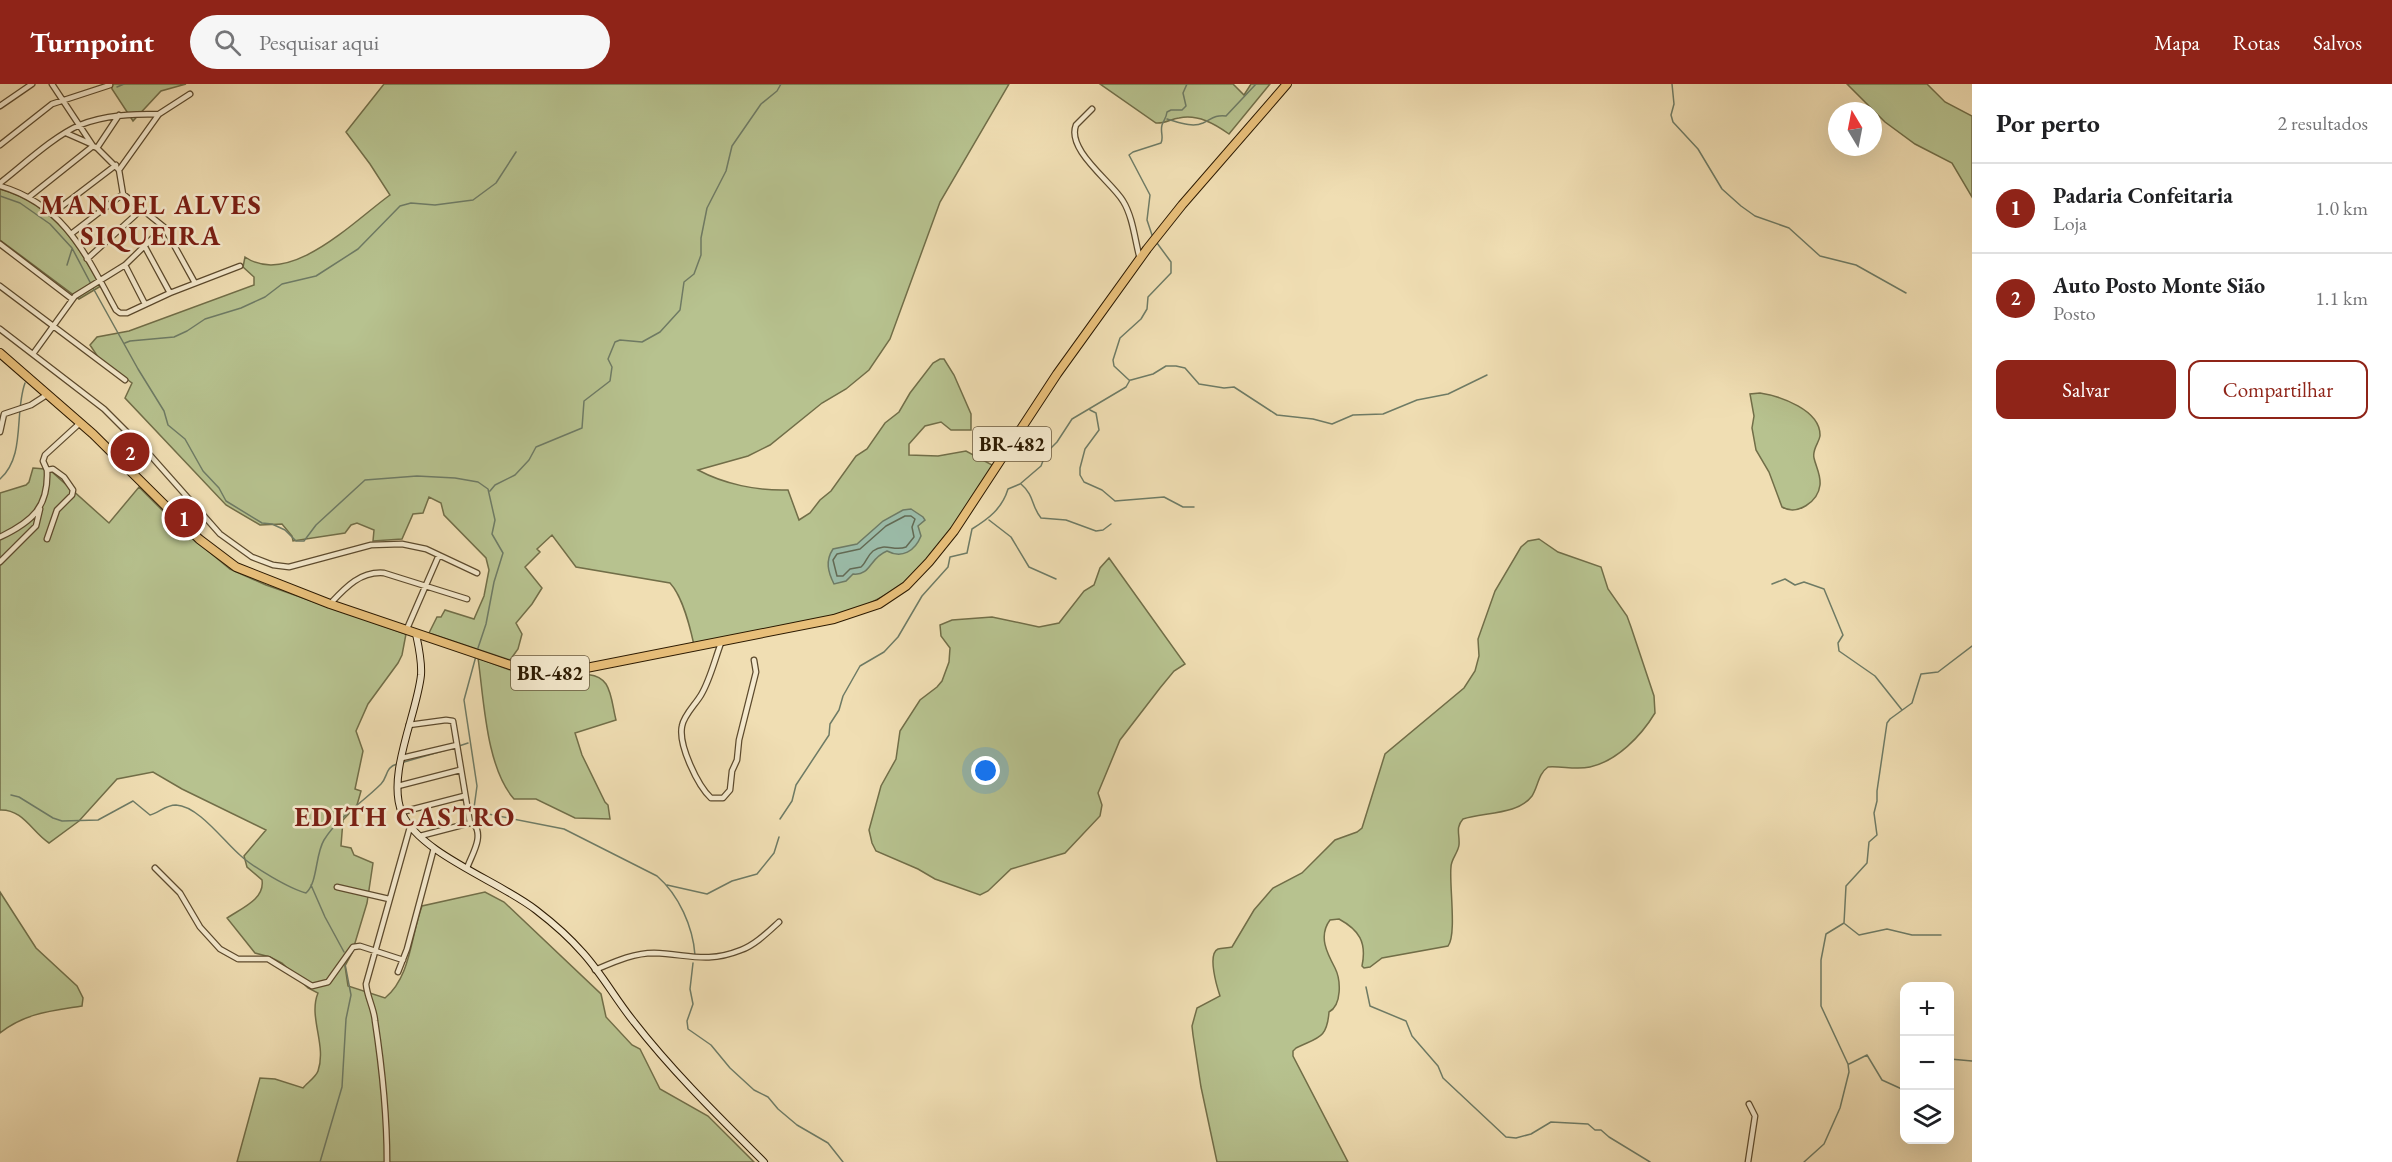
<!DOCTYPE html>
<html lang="pt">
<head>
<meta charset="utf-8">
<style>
	:root { --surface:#fff; --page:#f6f6f6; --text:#202124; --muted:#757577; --line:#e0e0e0; --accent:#8f2418 }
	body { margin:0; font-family:"EB Garamond",serif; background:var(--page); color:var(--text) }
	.controls { position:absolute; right:18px; bottom:18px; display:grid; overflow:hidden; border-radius:12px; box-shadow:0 6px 24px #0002 }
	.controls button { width:54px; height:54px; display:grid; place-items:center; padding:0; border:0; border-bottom:2px solid var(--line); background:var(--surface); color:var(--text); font:30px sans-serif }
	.compass { position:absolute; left:1828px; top:18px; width:54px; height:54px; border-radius:50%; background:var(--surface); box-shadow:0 6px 24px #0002; rotate:350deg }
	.you { position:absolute; left:986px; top:687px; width:21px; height:21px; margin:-15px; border:4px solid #fff; border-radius:50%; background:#1a73e8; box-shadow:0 0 0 9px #1a73e833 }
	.badge { display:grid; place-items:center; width:39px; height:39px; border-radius:50%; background:var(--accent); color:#fff; font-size:20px; font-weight:700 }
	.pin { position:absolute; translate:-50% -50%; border:3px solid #fff; box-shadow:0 2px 6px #0006 }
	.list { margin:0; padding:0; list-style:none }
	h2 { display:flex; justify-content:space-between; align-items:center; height:78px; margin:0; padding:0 24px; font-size:26px }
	h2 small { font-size:20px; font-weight:400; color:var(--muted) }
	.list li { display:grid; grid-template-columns:39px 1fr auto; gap:18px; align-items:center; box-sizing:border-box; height:90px; padding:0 24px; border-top:2px solid var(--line) }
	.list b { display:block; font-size:22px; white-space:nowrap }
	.list p { margin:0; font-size:20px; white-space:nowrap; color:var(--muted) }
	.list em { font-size:20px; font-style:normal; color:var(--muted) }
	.actions { display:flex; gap:12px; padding:18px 24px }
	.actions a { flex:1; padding:14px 0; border:2px solid var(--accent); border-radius:12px; text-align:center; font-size:21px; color:var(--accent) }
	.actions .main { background:var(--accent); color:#fff }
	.icon { flex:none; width:33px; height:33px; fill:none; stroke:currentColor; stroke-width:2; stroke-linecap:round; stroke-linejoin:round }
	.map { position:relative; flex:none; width:1972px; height:1078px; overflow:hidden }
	header { display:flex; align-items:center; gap:36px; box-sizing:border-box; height:84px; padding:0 30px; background:var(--accent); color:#fff }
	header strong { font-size:28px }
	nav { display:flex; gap:33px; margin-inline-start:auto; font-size:21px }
	.search { width:420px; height:54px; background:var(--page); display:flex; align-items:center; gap:15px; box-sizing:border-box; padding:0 21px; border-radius:33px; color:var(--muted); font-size:22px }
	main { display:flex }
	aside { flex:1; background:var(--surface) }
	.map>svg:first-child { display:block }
	.green { fill:#b7c28f; stroke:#716e48; stroke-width:1.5 }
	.water { fill:#9bbca9; stroke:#6e7b65; stroke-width:1.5 }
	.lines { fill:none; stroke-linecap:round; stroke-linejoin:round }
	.shore { stroke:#636a54; stroke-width:1.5 }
	.stream { stroke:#6e7b65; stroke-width:1.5 }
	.street-casing { stroke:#5c4a2d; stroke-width:7 }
	.secondary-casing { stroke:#2b1900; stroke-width:8 }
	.highway-casing { stroke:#2b1900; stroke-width:10 }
	.street { stroke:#f5eace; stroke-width:4.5 }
	.secondary { stroke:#f5eace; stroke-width:6 }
	.highway { stroke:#e8bf7a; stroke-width:8 }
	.labels { text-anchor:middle; stroke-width:5; stroke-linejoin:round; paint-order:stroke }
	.shield { fill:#f5eace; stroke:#68583e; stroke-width:1.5 }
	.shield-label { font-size:20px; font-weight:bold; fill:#2b1900 }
	.district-label { font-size:27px; font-weight:bold; letter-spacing:1.5px; fill:#7a1f14; stroke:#f5eace }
</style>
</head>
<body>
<header>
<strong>Turnpoint</strong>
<div class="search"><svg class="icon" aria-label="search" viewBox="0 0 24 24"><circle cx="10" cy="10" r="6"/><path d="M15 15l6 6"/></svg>Pesquisar aqui</div>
<nav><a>Mapa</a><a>Rotas</a><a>Salvos</a></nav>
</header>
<main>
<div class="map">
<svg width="1972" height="1078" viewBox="0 0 1972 1078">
	<rect width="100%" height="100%" fill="#f0deb3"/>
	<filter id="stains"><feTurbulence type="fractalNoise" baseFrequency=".00333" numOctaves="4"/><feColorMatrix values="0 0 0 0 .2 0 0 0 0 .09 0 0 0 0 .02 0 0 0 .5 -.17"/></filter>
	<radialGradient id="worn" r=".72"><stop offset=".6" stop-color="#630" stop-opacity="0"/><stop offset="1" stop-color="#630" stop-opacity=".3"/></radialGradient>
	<!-- green -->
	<path class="green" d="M111,0H186L161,7L133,37L112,5Z
		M384,0H1009L940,118L890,255L869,286L846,305L822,319L770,361L748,372L698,386C724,400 757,407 788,406L799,436L810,429L820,416L831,407L856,372L867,365L885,339L899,328L910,309L933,279L940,275H944L954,291L971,330V346H951L941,338L925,342L909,360V371L938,372L966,367L994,382C967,421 942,465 907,496C890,511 867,521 846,529L694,561C690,543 683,513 670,499L576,483L552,451L537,465L540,468L525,483L542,504L532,520L516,539L522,550L518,565L510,576L429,549L437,533H441L445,526L474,535L484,512L489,486L486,474L444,431L441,419L429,413L423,429L413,430L402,455L373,457L374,446L357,439L351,441L345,449L293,457L292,452L282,440L260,441L226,421L125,314L132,299L100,276L90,261L97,253L129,247L254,201V193L243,183L245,173C290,204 355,136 390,111L370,80L346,48Z
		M1100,0H1233L1244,11L1251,0H1270L1229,50C1215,40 1198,30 1179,34C1171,35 1164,40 1156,39Z
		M1847,0H1927L1945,18L1972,32V113L1952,79L1915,60L1885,38Z
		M0,105C54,120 74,156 101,202L79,215L0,156Z
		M1760,309C1780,312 1821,326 1820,352C1819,359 1812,365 1814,374C1816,383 1821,391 1820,401C1818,418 1797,432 1782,423L1769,388L1756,366L1752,344L1754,332L1750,310Z
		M33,384L45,385L52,388L109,439L139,403L178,442L230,485L266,501L406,550L402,571L398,579L368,620L356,647L363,667L355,705L361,707L357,721L343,736L341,762L351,764L354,771L373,779L367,819L352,869L345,882L348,902L385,914C411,893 411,851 422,822L485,808L504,818L601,910L606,933L632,961L640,965L660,1005L708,1032L754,1078H237L260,994L275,995L303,1004C307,999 316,993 318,987C327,961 308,933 318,909L308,904L282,879L270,873L255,869L227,834C242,824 265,815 262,796L247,783L244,772L266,746L182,705L153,688L117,695L79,737L49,759C32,748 23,725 0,726V409L26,401L29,398Z
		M1539,455L1558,468L1601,483L1608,505L1627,532L1631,543L1654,612L1655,629C1641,652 1617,677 1590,683C1576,686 1562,682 1548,683C1538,690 1538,703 1532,712C1518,731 1483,728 1463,735C1455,744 1460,750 1459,761C1458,769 1451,775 1451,783C1449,799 1457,851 1448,862L1382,874L1370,883L1364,884L1362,882C1367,858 1359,846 1339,835L1330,836C1318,852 1327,869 1335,884C1341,896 1342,921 1329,928C1327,955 1318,953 1296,964L1293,967V972L1348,1078H1217L1201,1003L1193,951L1192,942L1197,924L1220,912C1217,903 1207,870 1218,865C1222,864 1228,864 1232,863L1254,826L1273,804L1302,789L1335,756L1357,748L1362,744L1385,670L1464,604L1475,587L1479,572L1478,555L1495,507L1521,463L1528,457Z
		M1109,474L1185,580L1174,587L1160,604L1120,656L1098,709L1102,721L1100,732L1065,769L1011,785L988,807L980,811L935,795L918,785L876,767L872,759L869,746L881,702L896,675L900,647L920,616L937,603L942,597L949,578L950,564L941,552L940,541L952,536L992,533L1039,543L1059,539L1084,507L1094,501L1100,484Z
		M478,574C504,583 526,595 554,594C570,594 594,583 606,600C612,609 613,625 616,636L575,649L582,671L605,718L608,721L610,735L575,734L536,715H514C486,683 484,616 478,574Z
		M0,808L36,864L77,902L83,914L82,922C51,927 25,929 0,949Z"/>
	<!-- water -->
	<path class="water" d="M911,425L923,433L925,436L918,442L921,452C915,467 902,475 887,467C869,474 871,492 853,490L846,497L834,500C828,488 825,477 833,465L857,460L883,437L903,426Z"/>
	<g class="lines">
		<!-- shore -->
		<path class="shore" d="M905,432H911L915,435L912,443L914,453L906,463C894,468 885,458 873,467C867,472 866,479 861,483L850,485L843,492H837L833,476L837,470L860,465L886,442Z"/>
		<!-- stream -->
		<path class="stream" d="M1672,0L1674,20L1671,31L1673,38L1698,65L1722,105L1741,122L1755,132L1789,144L1820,172L1856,181L1906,209
			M117,3L124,0
			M1167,35C1178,38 1192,44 1203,39C1213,34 1215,31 1226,32L1256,0
			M0,112L20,119L50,140L72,164L91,200
			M1152,151L1147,136L1150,111L1129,71L1133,68L1161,59C1164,53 1160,48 1162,41C1164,35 1166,35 1167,28L1171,26H1182L1186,22L1183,9L1187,0
			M67,181L72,165
			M93,204L138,285L164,327L168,341L185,355L203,387L219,404L226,417L262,439L272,440L285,446L296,457H304L316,441L365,396L417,392L455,394L478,398L488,405L495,436L492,450L503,469L494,498L486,540L477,567
			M125,259L130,257L174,253L187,247L205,235L241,224L265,213L282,200L316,192L358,165L400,122L411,119L435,121L473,116L496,99L516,68
			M1129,296L1114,282L1113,276L1120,254L1141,235L1147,225L1148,213L1171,189V178L1157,159
			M1131,296L1153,290L1166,282H1176L1185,284L1199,300L1224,304L1234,303L1277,331L1313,335L1332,340L1353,331L1383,330L1417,316L1448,310L1487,291
			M1090,326L1096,329L1099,346L1085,365L1080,384V391L1084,398L1102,406L1115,417L1164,413L1183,423H1194
			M0,395C26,372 14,329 25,299
			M1021,400C1035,412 1031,422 1041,434L1066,436L1096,447L1103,446L1111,440
			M490,407L495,401L515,391L529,376L536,363L582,344L584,317L610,297L612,283L608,275L615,258L620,256L642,258L660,248L680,226L684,198L694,190L701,171V154L707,124L726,87L732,62L761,20L777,7L781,0
			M989,436L1011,453L1029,483L1056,495
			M1772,500L1785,495L1795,501L1804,498L1824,505L1843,551L1838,559L1839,567L1875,592L1902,626
			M476,572L464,616L477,702L474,724L483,729L564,745L657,792C679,811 693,843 695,871
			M459,662L468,659
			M404,678L446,666
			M11,711L19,713L53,734L62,737L98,736L133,717L150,731C159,729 165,721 176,721C199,722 225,759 241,772C253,783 290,805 306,809C318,798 315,771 324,756C339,732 361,720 381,700C388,693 385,683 397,680
			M780,735L792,717L796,701L829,651L830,640L839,626L843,612L860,582L884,568L898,553L922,512L948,483L950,473L967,469L972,445C988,435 1002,425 1008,405L1020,400L1041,382L1046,369L1057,358L1072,335L1126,303L1130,296
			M311,801L325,833L344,868
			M667,801L707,810L732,797L757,790L774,769L779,753
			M1845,840L1859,851L1887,845L1912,851H1941
			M693,879L690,905L693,920L687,937L688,945L711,961L730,984L754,1006L768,1013L778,1025L797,1041L828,1059L843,1078
			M1366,903L1370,922L1406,937L1412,952L1438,982L1443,994L1506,1053L1516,1054L1531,1050L1551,1038L1588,1040L1595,1046H1601L1609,1053L1650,1078
			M1950,975L1972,977
			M1849,980L1867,971L1882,996L1904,1006
			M320,1078L342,1003L346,935L351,911L345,880
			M1804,1078L1824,1060L1840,1024L1849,988L1848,980L1821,922V876L1826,850L1844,839L1846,802L1867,779L1869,758L1877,751L1874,729L1877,717V707L1887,639L1890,635L1912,619L1921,590L1938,588L1972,562"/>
		<!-- street casing -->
		<g class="street-casing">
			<path id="street" d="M52,0L93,62L97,64L119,86L123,110L164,143L195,199
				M0,22L32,0
				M1092,25L1076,41C1066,66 1112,98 1123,117C1133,133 1135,157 1140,175
				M66,49L91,60
				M0,61L52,20L110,1
				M97,64L119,31
				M119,86L159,30L190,10
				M0,99C22,82 55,51 80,41C105,31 132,30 159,30
				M0,102C65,121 86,171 116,226L120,229H127L170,209L240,182
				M29,113L93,62
				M53,129L116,81
				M71,150L123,110
				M0,160L72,215
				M145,163L170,209
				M87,175L141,126
				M125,181L145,220
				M0,202L125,296
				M0,245L104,325L150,371L220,450L252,473L273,481L289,483L371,461L402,460L426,465L477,489
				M33,270L75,212L125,181L164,143
				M0,348L4,330L31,321L48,310
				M109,366L126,347
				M47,386L43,377L45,371L80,339
				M0,453C32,438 49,423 47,386L53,385L64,393L73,406L72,411L57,426L47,455
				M0,478L36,442L40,425
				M330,520C345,504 360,487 384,489L467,515
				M406,547L439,471
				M721,559C715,575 710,596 701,611C695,621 684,631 682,642C678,661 698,702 711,714H723L730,706L732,687L737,676L739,656L756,588L754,576
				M409,641L446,636L453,637L470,739
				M402,674L457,661
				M398,702L460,686
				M402,728L464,712
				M420,752L470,739
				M155,784L180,809L200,843L220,865L238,875H268L312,902L328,898L353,863L360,862L403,876
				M467,784C472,770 484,753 474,740L470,739
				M337,803L389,815
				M595,886C614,878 633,869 654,869C688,870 706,880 741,866C755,861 768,848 779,838
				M398,888L407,865L434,764
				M387,1078C387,1031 382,983 375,937C374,924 367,913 366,900L410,743
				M1748,1078L1755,1032L1749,1020"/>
		</g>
		<!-- secondary casing -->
		<g class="secondary-casing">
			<path id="secondary" d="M416,550C419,564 422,577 421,591C417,630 386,692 402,729C420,770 499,797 536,826C553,839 569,853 583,869C602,890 616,916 634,938C673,988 719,1033 764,1078"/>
		</g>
		<!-- highway casing -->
		<g class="highway-casing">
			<path id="highway" d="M0,269L93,350L199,455L236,483L330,520L519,584L546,589L571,587L834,535L879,520L906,502L929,478L954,447L1057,290L1147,165L1182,121L1287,0"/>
		</g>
		<!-- street -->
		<use href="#street" class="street"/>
		<!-- secondary -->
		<use href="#secondary" class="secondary"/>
		<!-- highway -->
		<use href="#highway" class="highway"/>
	</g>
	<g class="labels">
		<!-- shield labels -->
		<g class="shield">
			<rect x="973" y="343" width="78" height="34" rx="4.5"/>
			<rect x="511" y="572" width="78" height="34" rx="4.5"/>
		</g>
		<g class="shield-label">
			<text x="1012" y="367">BR-482</text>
			<text x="550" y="596">BR-482</text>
		</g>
		<!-- district labels -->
		<g class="district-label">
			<text x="151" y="130">MANOEL ALVES<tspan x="151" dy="31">SIQUEIRA</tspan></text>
			<text x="405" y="742">EDITH CASTRO</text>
		</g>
	</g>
	<rect width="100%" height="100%" filter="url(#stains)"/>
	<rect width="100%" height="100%" fill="url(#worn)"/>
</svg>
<div class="controls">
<button>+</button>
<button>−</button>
<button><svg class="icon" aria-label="layers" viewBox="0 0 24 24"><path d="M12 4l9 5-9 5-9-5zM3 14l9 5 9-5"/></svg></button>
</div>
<svg class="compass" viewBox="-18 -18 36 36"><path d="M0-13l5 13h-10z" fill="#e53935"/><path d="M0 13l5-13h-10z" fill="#757577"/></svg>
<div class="you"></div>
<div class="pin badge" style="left:184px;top:434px">1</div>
<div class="pin badge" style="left:130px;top:368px">2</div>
</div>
<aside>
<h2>Por perto<small>2 resultados</small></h2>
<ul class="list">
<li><span class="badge">1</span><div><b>Padaria Confeitaria</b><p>Loja</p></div><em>1.0 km</em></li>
<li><span class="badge">2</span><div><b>Auto Posto Monte Sião</b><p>Posto</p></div><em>1.1 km</em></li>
</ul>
<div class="actions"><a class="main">Salvar</a><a>Compartilhar</a></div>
</aside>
</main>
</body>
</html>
